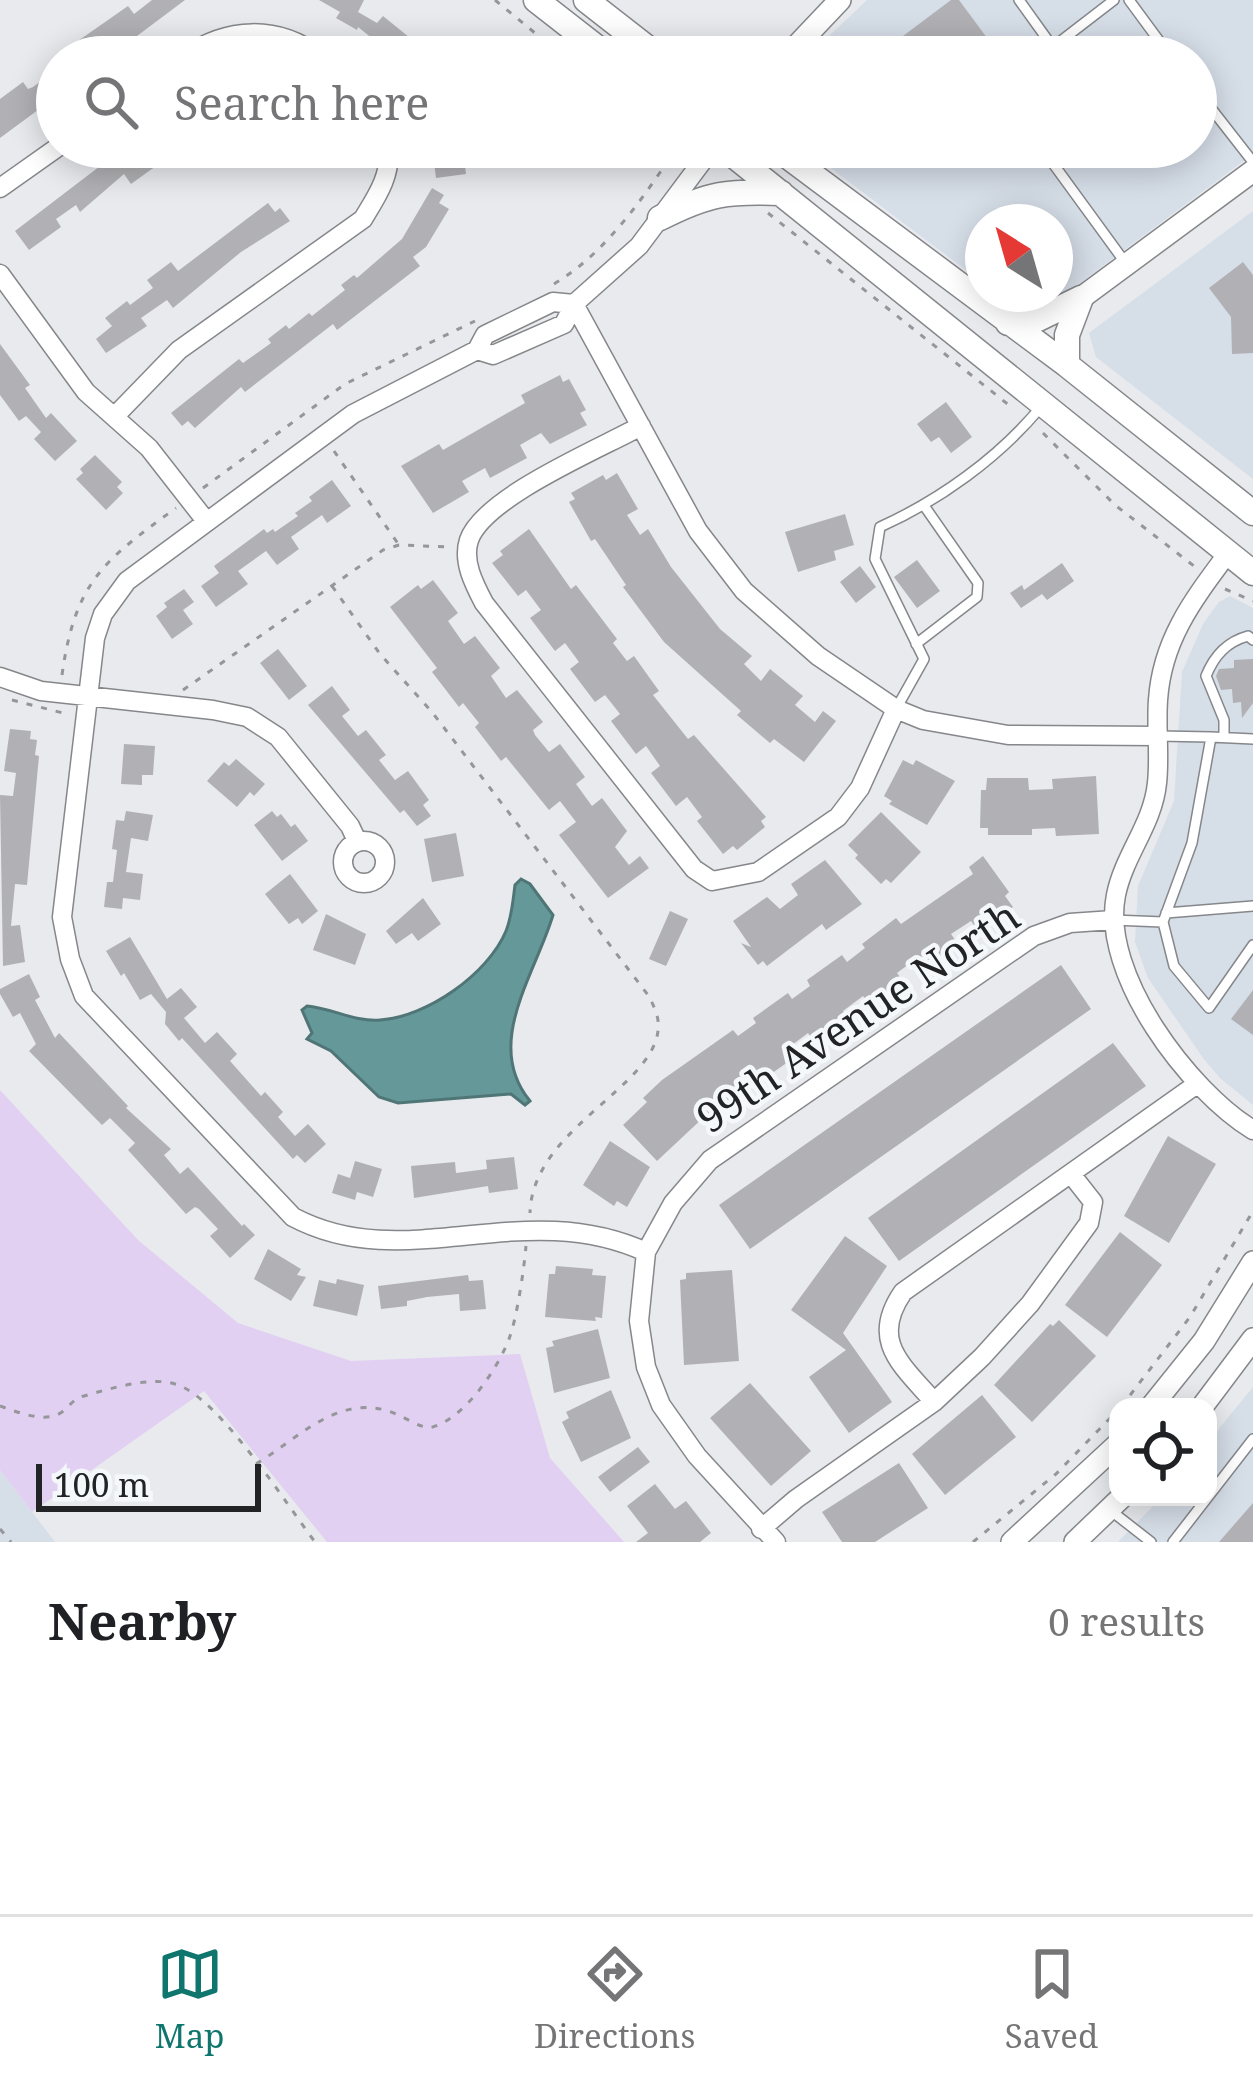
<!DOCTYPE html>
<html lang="en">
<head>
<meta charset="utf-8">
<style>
	:root { --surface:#fff; --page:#f2f2f2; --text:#202124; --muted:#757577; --line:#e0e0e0; --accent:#0f766e }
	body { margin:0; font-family:"Noto Serif",serif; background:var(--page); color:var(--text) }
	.controls { position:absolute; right:36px; bottom:36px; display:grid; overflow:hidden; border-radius:24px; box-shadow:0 6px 30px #0003 }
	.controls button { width:108px; height:108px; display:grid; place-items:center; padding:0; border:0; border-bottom:3px solid var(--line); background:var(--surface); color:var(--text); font:60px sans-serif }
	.compass { position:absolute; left:965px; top:204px; width:108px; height:108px; border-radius:50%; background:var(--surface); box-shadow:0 6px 30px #0003; rotate:323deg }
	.scale { position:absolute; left:36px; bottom:30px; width:225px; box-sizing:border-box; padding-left:12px; border:6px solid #222325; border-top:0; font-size:33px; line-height:42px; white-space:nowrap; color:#222325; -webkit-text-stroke:9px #f5f8fb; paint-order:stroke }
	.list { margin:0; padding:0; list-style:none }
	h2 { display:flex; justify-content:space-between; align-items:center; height:156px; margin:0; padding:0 48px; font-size:51px }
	h2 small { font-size:39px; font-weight:400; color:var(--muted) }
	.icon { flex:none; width:66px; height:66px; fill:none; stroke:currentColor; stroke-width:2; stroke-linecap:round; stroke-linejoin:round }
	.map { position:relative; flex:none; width:1253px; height:1542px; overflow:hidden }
	.search { position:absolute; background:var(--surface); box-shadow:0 6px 30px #0003; left:36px; right:36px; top:36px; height:132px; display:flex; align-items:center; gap:30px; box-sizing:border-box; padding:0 42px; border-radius:66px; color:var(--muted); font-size:45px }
	.sheet { height:372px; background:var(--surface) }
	nav { display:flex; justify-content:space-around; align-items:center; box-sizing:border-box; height:168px; border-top:3px solid var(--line); background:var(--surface); font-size:33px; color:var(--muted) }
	nav a { display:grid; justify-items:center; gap:6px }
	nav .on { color:var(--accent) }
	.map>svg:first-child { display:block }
	.built { fill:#d6dee8 }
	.green { fill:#e2d0f2 }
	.water { fill:#649899; stroke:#507576; stroke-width:3 }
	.building { fill:#b1b1b5 }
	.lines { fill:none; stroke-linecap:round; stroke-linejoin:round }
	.service-casing { stroke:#85878a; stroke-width:12 }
	.minor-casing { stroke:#85878a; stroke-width:21 }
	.tertiary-casing { stroke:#85878a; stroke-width:24 }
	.secondary-casing { stroke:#85878a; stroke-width:27 }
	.path { stroke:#949699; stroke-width:3; stroke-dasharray:6 9; stroke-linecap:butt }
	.service { stroke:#fff; stroke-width:9 }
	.minor { stroke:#fff; stroke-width:18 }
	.tertiary { stroke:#fff; stroke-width:21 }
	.secondary { stroke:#fff; stroke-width:24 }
	.labels { text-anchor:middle; stroke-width:9; stroke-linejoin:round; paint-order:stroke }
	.street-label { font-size:42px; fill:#222325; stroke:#f5f8fb }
</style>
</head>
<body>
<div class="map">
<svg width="1253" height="1542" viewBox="0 0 1253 1542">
	<rect width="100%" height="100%" fill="#e8eaee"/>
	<!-- built -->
	<path class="built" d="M867,0H1253V154L1045,309L1019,310L997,294H1055V222H983V283L803,147H1196V57H807Z
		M1253,211V479L1096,357L1089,333Z
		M1230,596L1253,608V1105L1220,1078L1203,1058L1148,978L1135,942L1138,886L1174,801L1182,672L1203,624L1219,602Z
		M1253,1387V1542H1118L1162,1497H1208V1442Z
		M0,1470L55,1542H0Z"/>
	<!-- green -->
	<path class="green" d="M0,1090L138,1240L238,1323L351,1361L520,1354L550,1458L624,1542H327L204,1391L32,1512L0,1470Z"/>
	<!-- water -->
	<path class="water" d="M521,879L530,884L553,915C535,975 483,1044 530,1101L525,1105L511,1094L398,1103L379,1097L331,1051L307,1039L312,1033L302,1010L307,1006C331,1008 355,1022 380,1020C427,1017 488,974 506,931C512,916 513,900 515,885Z"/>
	<!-- building -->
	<path class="building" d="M152,0H185L109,57H55L128,6L134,14Z
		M319,0H364L358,12L377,23L383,16L415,42L408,50L417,57H383L388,51L358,27L357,30L336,18L340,12Z
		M951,0H959L993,46L978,57H875Z
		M57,69V91L40,104L42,107L0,138V99L23,82L28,89L33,87Z
		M125,147H167L151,158L156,166L131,184L124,174L80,212L76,205L56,219L61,227L29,250L15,231Z
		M432,147H463L466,174L436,178Z
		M432,188L444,195L439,203L449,209L426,247L413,257L420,266L337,330L333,324L245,392L241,387L195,428L188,421L182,426L171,413L239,359L243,363L271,343L268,339L286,325L289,329L309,313L312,316L345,290L341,285L354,275L357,278L402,239Z
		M268,203L275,212L280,208L290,221L241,252L173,308L167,300L141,318L147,326L106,353L96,339L112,326L105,318L127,301L130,305L153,288L147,280L171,262L178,271Z
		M1243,262L1253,275V353L1232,354L1231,317L1209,288Z
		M0,344L30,385L25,388L46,418L51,413L77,441L55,461L34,439L41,432L26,416L19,421L0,395Z
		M560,375L563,382L569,379L586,410L580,413L587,425L550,444L541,433L520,445L527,458L490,478L485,468L462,481L469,492L433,513L401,466L439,444L443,450L525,403L521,395Z
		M946,402L972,437L951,453L939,437L931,442L917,424Z
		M95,455L122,482L117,487L123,493L106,510L76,479L83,473L80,469Z
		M617,473L638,509L627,515L640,535L648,529L671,567L720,629L752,656L744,664L761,681L770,669L803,696L795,705L815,722L823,711L836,721L804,762L774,739L770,743L737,715L741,711L664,642L623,587L626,585L595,539L591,541L569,502L575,499L571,493L603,475L606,480Z
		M332,480L351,506L327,523L322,515L291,537L299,549L277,565L266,551L238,571L248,584L216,607L201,586L219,573L214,566L264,529L267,533L273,529L275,532L298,516L295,513L312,501L309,497Z
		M845,514L854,545L834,551L836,560L798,572L785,532Z
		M529,529L571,589L576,585L617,639L613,643L627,661L634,656L659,691L653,695L688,739L694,735L766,817L761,821L765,827L737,850L733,846L723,854L697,821L702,817L687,797L676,806L651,773L660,766L646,746L636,754L611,721L620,714L605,695L595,702L570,669L579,662L565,643L555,651L530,618L541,610L526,590L518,596L492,563L503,555L500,551Z
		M917,560L940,591L917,608L894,577Z
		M1062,563L1074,581L1047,600L1042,594L1021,608L1010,593L1022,585L1024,590Z
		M860,566L876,587L856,603L840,582Z
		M433,580L458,613L448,621L464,644L475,636L500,668L491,676L506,698L517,690L543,722L533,730L535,735L549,752L560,744L585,777L576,784L592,806L602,798L627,831L615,847L629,865L640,856L649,868L608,898L559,835L576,822L560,801L549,810L506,757L501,761L475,727L479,723L463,703L459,707L432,672L437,668L390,607L418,585L421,589Z
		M184,589L194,602L183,610L193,624L172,639L156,616L167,607L164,603Z
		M278,649L307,686L289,700L260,663Z
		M1253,659V703L1242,718L1241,702L1233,703L1232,689L1221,690L1216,676L1219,669L1234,668V660Z
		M332,686L350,710L342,716L358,736L366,730L386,755L379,760L395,780L408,771L429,800L423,805L431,816L417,826L404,810L400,813L308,705Z
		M10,729L31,731L30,739L37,740L35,755L39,756L27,885L15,884L11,926L20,925L25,962L3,966L0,795L13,796L16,773L4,771Z
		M124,744L155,746L153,775H142V785L121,784Z
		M236,759L265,784L254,796L250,792L237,807L207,781L224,762L229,766Z
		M903,760L913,765L916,760L955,781L927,825L889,804L892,801L884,796Z
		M1096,776L1099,834L1056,836L1055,828L1032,829V835H988V828H980L981,790H986L987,778H1028L1029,790L1053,789L1052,779Z
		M126,811L153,815L148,841L131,838L126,872L143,874L140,900L123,898L122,909L104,907L107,882H113L117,850L112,849L116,820L124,821Z
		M272,811L277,817L281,814L291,827L295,824L308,841L282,861L254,825Z
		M881,812L921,852L891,883L886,879L881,884L855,858L858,855L848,845Z
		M456,833L464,876L432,882L424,839Z
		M983,856L1009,892L1005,896L1013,907L978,931L971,921L951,934L958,944L924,968L917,958L897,973L903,981L870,1006L863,996L843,1011L849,1019L815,1043L808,1033L788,1048L795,1057L761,1081L754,1071L734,1085L740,1093L705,1116L657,1161L623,1125L647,1102L643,1098L662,1080L733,1030L738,1036L756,1023L753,1018L788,993L792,999L810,986L807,980L842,955L847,962L865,948L862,944L896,918L901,924L973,874L969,867Z
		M825,860L862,904L826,930L822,924L767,966L763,961L758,965L741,943L751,947L733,921L767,897L780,909L798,895L791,884Z
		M290,874L318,911L302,924L298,918L289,924L265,894Z
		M423,898L441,924L418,941L412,933L396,944L386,931Z
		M670,911L688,919L666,966L649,959Z
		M326,914L366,934L355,965L313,950Z
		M130,937L167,999L181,988L197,1007L184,1018L205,1043L217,1032L237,1054L230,1061L261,1096L265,1092L283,1112L278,1117L295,1136L308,1124L326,1144L305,1163L297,1155L293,1159L182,1038L179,1041L165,1024L166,1012L151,994L140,1000L124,973L121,976L106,951Z
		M1061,965L1091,1009L750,1249L719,1205Z
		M29,974L40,997L35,1000L55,1038L59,1033L128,1106L126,1108L171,1149L164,1155L180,1174L188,1167L242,1226L244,1224L255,1235L230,1258L210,1236L218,1229L199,1209L195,1207L186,1214L128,1150L135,1143L110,1118L102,1125L29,1051L36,1044L20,1013L13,1017L0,994V989Z
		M1253,990V1035L1231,1019Z
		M1113,1043L1146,1086L899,1261L868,1218Z
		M1168,1136L1216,1164L1169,1243L1124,1216Z
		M610,1141L650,1167L627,1207L617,1201L614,1206L583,1185Z
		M514,1157L518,1189L489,1193L488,1186L414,1198L411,1166L455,1162L456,1173L487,1169L486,1160Z
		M355,1161L382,1169L373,1197L357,1192L355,1200L332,1193L338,1174L350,1178Z
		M1120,1232L1162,1265L1107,1337L1065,1305Z
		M845,1236L887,1266L843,1333L892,1402L849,1433L809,1377L846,1350L791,1310Z
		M268,1249L301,1269L297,1275L306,1277L291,1301L254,1279Z
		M556,1266L593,1269L592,1275L606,1276L602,1318L595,1317L596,1321L545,1317L549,1274H555Z
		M732,1270L739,1361L684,1365L680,1280L686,1279V1273Z
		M468,1275L469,1281L483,1280L486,1309L460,1311L459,1294L427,1297L407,1301V1306L381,1309L378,1286Z
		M337,1279L364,1285L357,1316L313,1306L319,1280L336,1284Z
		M1059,1320L1096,1356L1032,1422L994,1385L1050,1324L1053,1326Z
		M598,1329L610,1378L554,1393L546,1348L554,1346L552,1341Z
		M750,1383L811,1451L771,1486L710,1418Z
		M611,1390L631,1438L581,1462L562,1422L569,1418L566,1412Z
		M982,1395L1016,1437L945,1495L912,1454Z
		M638,1447L650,1462L610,1492L598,1477Z
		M899,1463L928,1508L875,1542H842L822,1512Z
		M655,1484L675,1509L686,1501L711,1533L700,1542H636L648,1533L627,1506Z
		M1253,1503V1542H1219Z"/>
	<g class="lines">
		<!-- service casing -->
		<g class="service-casing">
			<path id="service" d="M1019,0L1052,46
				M1129,0L1171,57
				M1040,57L1114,0
				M1196,89L1253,162
				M1041,147L1127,265
				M916,644L977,597L978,583L925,507
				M896,709L924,659L875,559L880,527C940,500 998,458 1040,408
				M1158,736L1211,737
				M1224,737V720L1206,676C1214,656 1226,642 1248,636L1253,640
				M1253,739L1211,737L1192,843L1163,922L1174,966L1209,1008L1253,945
				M1166,913L1253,906
				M1113,920L1163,922
				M1110,1510L1151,1542
				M1173,1542L1253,1439"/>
		</g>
		<!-- minor casing -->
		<g class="minor-casing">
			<path id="minor" d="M184,57C227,27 277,24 320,57
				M0,188L58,147
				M0,274L86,392L149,448L206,521
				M574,304L553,302L485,335L477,350L353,414L127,581L103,614L95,638L62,917L70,959L84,996L293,1217C406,1277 522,1195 646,1252
				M574,304L698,531L744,591L818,656L896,709L923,720L1008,735L1158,736
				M477,350L493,355L564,324L574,304L639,246L713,147
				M115,416L179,350L363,219C377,196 392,174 388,147
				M641,426C599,449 484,497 469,540C462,561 474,584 484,603L694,869L712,881L758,872L838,817L860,788L896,709
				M1228,553C1193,600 1162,640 1158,700C1156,728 1160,756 1157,783C1153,824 1124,855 1116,895C1100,974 1189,1091 1253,1130
				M0,677L41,691L213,710L247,717L278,737L350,826L357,841
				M343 862a21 21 0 1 1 42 0a21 21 0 1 1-42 0Z
				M934,1402C902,1365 869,1341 903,1292L1197,1084
				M761,1529L796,1499L934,1402L982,1357L1030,1304L1089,1223L1093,1202L1071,1174
				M776,1542L697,1456L661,1405L646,1367L639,1321L646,1252L673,1203L710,1160L1034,936L1070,923L1113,920"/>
		</g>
		<!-- tertiary casing -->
		<g class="tertiary-casing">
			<path id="tertiary" d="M786,57L840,0
				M1081,298L1253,171
				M1151,1407L1204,1341L1253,1262
				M1202,1407L1253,1339
				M1012,1542L1118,1444
				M1075,1542L1122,1497"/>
		</g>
		<!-- secondary casing -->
		<g class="secondary-casing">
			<path id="secondary" d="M536,0L609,57
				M586,0L659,57
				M723,147L1253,573
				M775,147L1067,365L1253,513
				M660,218C709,193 727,191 781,193
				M1008,323L1038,319L1081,298
				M1067,365V335L1081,298"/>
		</g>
		<!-- path -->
		<path class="path" d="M495,0L564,57
			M768,213L1010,406
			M554,284C606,253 644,197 677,147
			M1043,433L1115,505L1194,566
			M334,451L399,545
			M203,488L345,384L475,321
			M332,586L380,654L432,712L648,995C654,1006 660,1018 658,1031C651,1089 532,1130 530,1213
			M1225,589L1253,601
			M62,675C75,582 103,561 176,508
			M183,690L383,550L399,545L452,547
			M12,700L67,714
			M0,1406C17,1412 46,1424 62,1412C71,1405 73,1399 84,1396C109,1389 150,1376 175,1384C217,1395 287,1505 315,1542
			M1121,1407L1190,1317L1253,1211
			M256,1464C296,1440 334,1397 385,1410C401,1414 413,1425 429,1428C463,1421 497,1370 509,1339C517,1318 524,1269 526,1246
			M0,1529L11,1542
			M973,1542L1056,1474L1118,1410"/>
		<!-- service -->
		<use href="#service" class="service"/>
		<!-- minor -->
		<use href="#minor" class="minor"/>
		<!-- tertiary -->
		<use href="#tertiary" class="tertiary"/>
		<!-- secondary -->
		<use href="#secondary" class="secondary"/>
	</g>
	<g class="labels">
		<!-- street labels -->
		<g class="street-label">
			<text transform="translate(858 1017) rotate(-34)" y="15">99th Avenue North</text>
		</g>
	</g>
</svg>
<div class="controls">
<button><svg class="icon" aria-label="locate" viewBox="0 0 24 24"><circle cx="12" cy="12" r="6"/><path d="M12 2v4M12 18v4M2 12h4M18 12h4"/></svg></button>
</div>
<svg class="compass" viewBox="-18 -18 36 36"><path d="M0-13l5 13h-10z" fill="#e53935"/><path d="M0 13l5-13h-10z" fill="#757577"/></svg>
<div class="scale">100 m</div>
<div class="search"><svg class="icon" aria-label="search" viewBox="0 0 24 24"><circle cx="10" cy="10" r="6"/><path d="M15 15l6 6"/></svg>Search here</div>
</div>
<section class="sheet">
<h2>Nearby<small>0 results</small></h2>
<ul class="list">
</ul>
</section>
<nav>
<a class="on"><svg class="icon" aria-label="map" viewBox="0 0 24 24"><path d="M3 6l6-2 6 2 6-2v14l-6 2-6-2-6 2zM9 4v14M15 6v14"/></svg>Map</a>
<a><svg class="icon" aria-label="directions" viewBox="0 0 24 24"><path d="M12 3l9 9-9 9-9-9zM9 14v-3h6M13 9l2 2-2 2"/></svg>Directions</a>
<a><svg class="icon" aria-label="saved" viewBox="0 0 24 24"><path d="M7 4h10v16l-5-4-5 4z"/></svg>Saved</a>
</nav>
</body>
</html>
